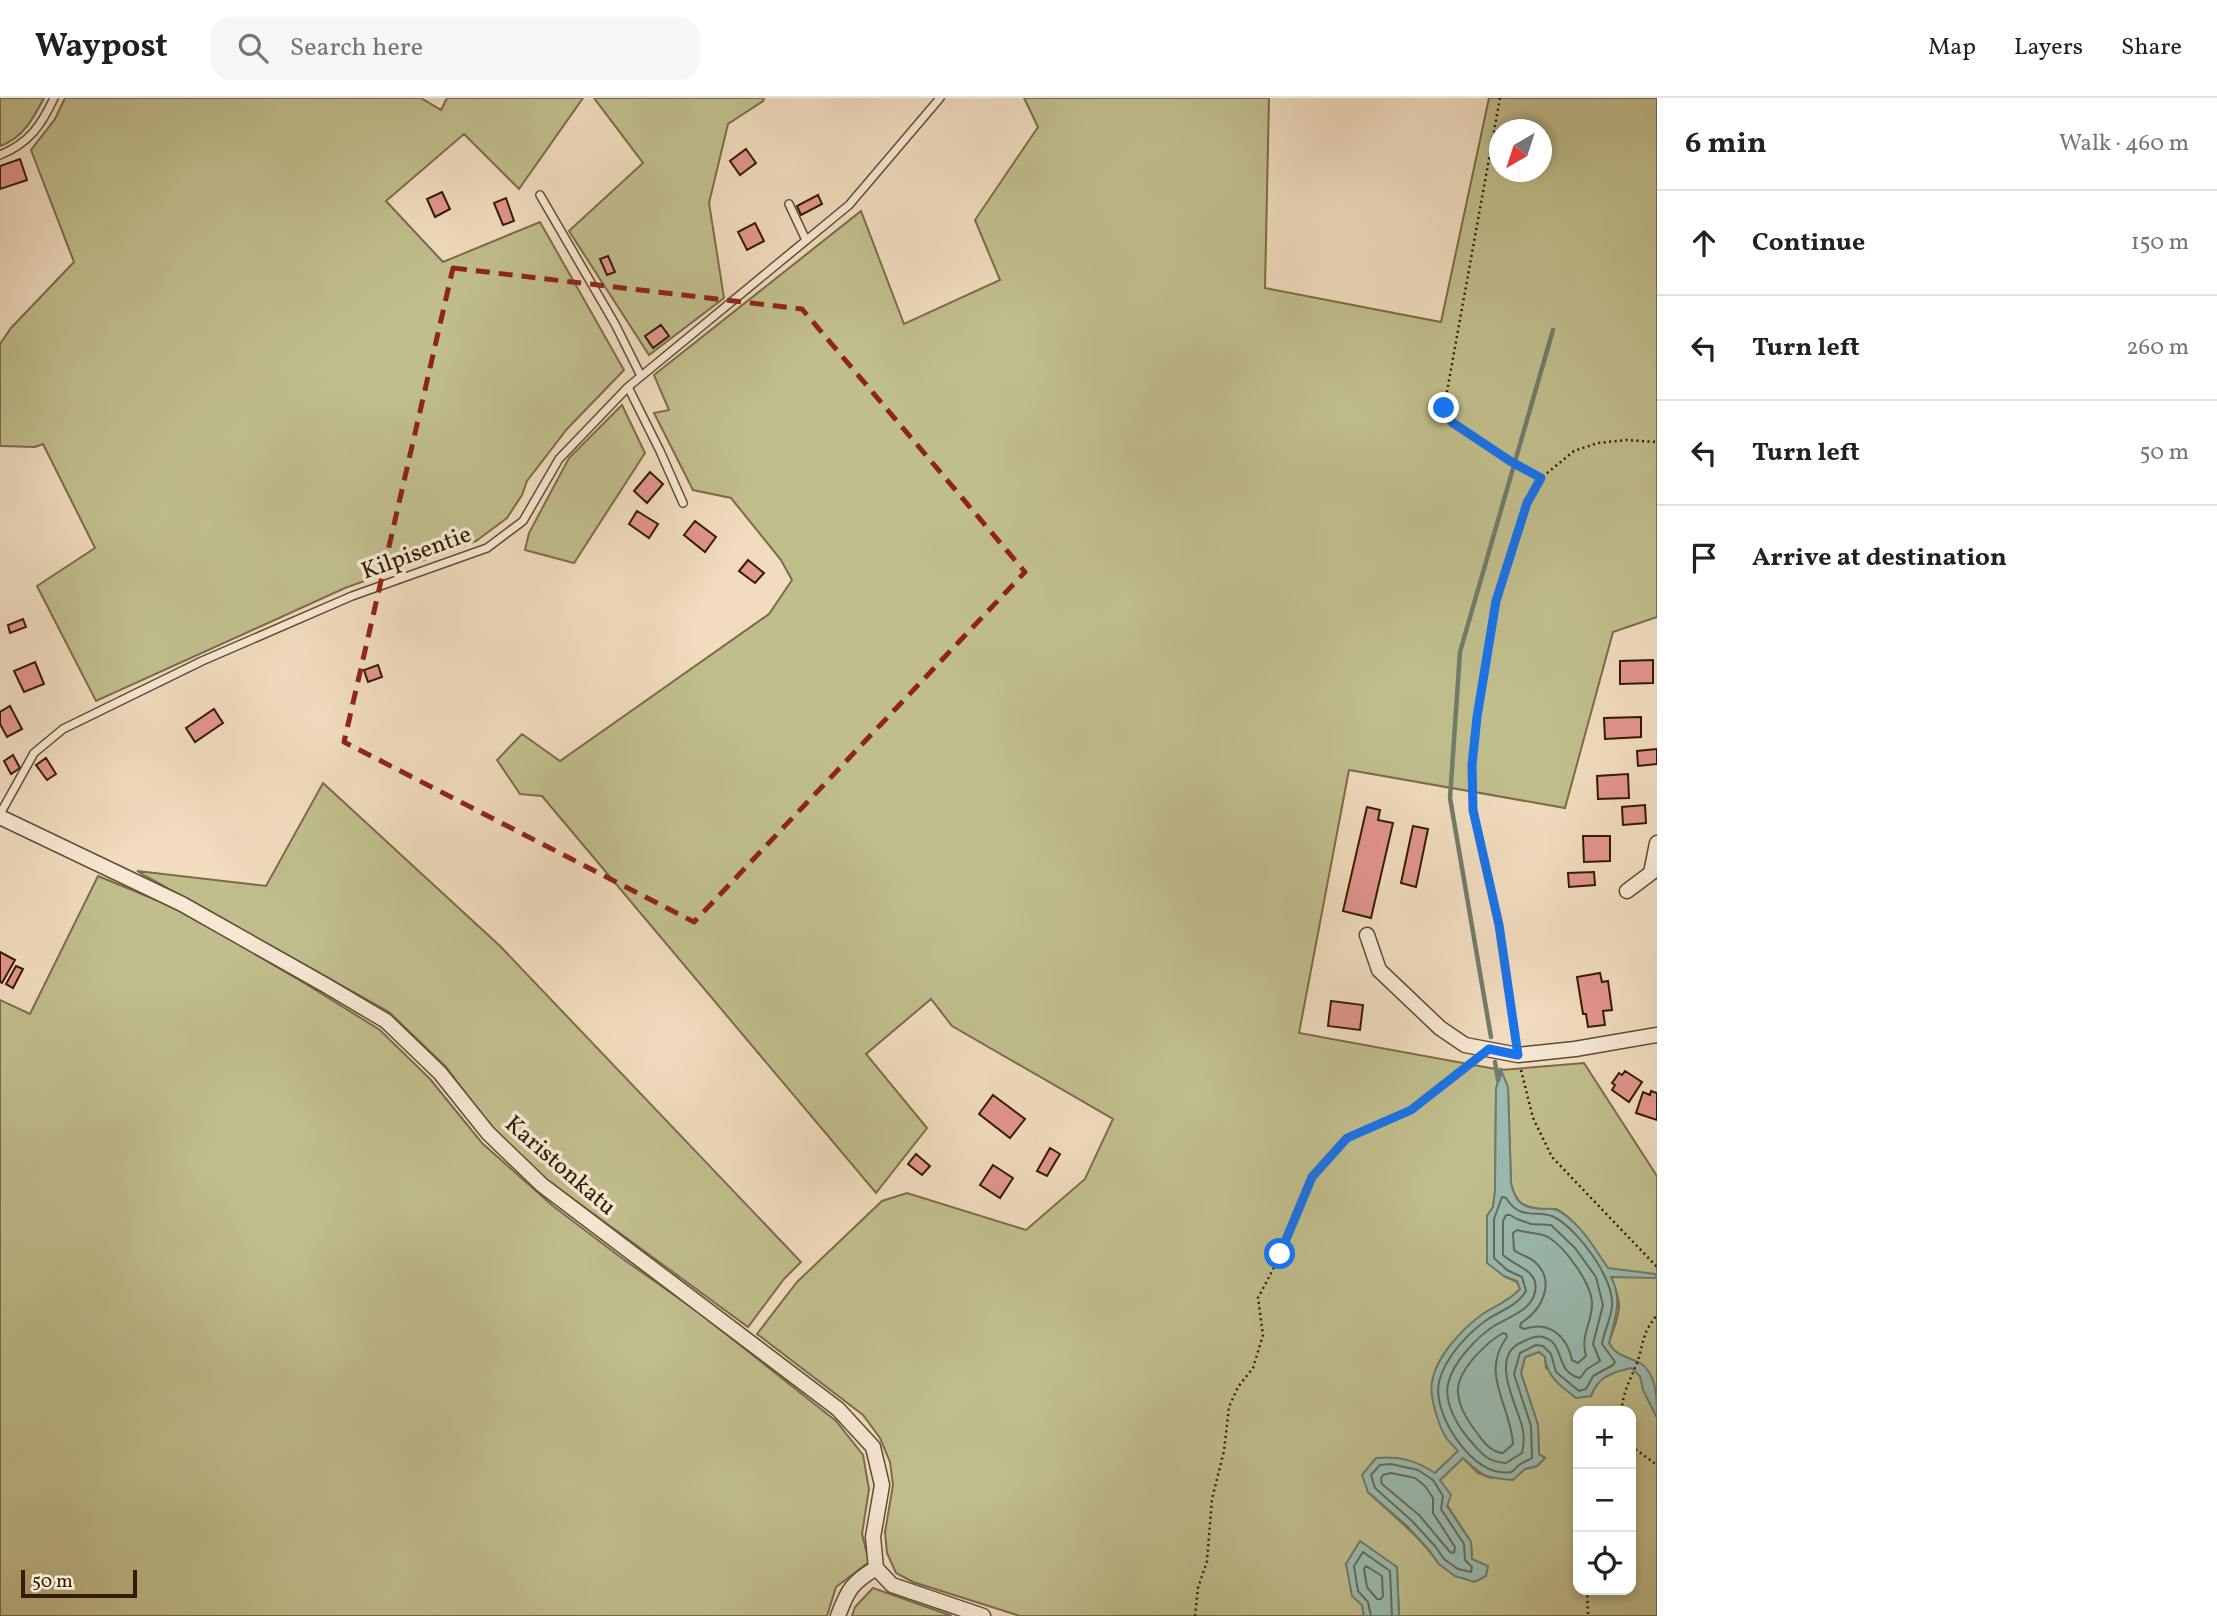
<!DOCTYPE html>
<html lang="en">
<head>
<meta charset="utf-8">
<style>
	:root { --surface:#fff; --page:#f6f6f6; --text:#202124; --muted:#757577; --line:#e0e0e0 }
	body { margin:0; font-family:Vollkorn,serif; background:var(--page); color:var(--text) }
	.controls { position:absolute; right:21px; bottom:21px; display:grid; overflow:hidden; border-radius:14px; box-shadow:0 4px 10px #0003 }
	.controls button { width:63px; height:63px; display:grid; place-items:center; padding:0; border:0; border-bottom:2px solid var(--line); background:var(--surface); color:var(--text); font:35px sans-serif }
	.compass { position:absolute; left:1489px; top:21px; width:63px; height:63px; border-radius:50%; background:var(--surface); box-shadow:0 4px 10px #0003; rotate:219deg }
	.scale { position:absolute; left:21px; bottom:18px; width:116px; box-sizing:border-box; padding-left:7px; border:4px solid #331c00; border-top:0; font-size:19px; line-height:24px; white-space:nowrap; color:#331c00; -webkit-text-stroke:5px #f6e8d5; paint-order:stroke }
	.stop { position:absolute; width:21px; height:21px; margin:-16px; border:5px solid #1a73e8; border-radius:50%; background:#fff }
	.stop.end { background:#1a73e8; border-color:#fff; box-shadow:0 2px 7px #0008 }
	.list { margin:0; padding:0; list-style:none }
	h2 { display:flex; justify-content:space-between; align-items:center; height:91px; margin:0; padding:0 28px; font-size:30px }
	h2 small { font-size:23px; font-weight:400; color:var(--muted) }
	.list li { display:grid; grid-template-columns:46px 1fr auto; gap:21px; align-items:center; box-sizing:border-box; height:105px; padding:0 28px; border-top:2px solid var(--line) }
	.list b { display:block; font-size:26px; white-space:nowrap }
	.list em { font-size:23px; font-style:normal; color:var(--muted) }
	.icon { flex:none; width:38px; height:38px; fill:none; stroke:currentColor; stroke-width:2; stroke-linecap:round; stroke-linejoin:round }
	.map { position:relative; flex:none; width:1657px; height:1518px; overflow:hidden }
	header { display:flex; align-items:center; gap:42px; box-sizing:border-box; height:98px; padding:0 35px; background:var(--surface); border-bottom:2px solid var(--line) }
	header strong { font-size:33px }
	nav { display:flex; gap:38px; margin-inline-start:auto; font-size:24px }
	.search { width:490px; height:63px; background:var(--page); display:flex; align-items:center; gap:18px; box-sizing:border-box; padding:0 24px; border-radius:21px; color:var(--muted); font-size:26px }
	main { display:flex }
	aside { flex:1; background:var(--surface) }
	.map>svg:first-child { display:block }
	.green { fill:#c1be8d; stroke:#7a6d46; stroke-width:2; fill-rule:evenodd }
	.water { fill:#9bbcb2; stroke:#717c6b; stroke-width:2 }
	.lines { fill:none; stroke-linecap:round; stroke-linejoin:round }
	.shore { stroke:#676c59; stroke-width:2 }
	.stream { stroke:#717c6b; stroke-width:4.5 }
	.building { fill:#e3958f; stroke:#331c00; stroke-width:2 }
	.service-casing { stroke:#624c30; stroke-width:10 }
	.minor-casing { stroke:#624c30; stroke-width:17 }
	.path { stroke:#331c00; stroke-width:2.5; stroke-dasharray:2 3.5; stroke-linecap:butt }
	.service { stroke:#f6e8d5; stroke-width:7 }
	.minor { stroke:#f6e8d5; stroke-width:14 }
	.route { stroke:#1a73e8; stroke-width:9 }
	.marked { fill:none; stroke:#8f2418; stroke-width:5; stroke-dasharray:14 9; stroke-linejoin:round }
	.labels { text-anchor:middle; stroke-width:7; stroke-linejoin:round; paint-order:stroke }
	.street-label { font-size:24px; fill:#331c00; stroke:#f6e8d5 }
</style>
</head>
<body>
<header>
<strong>Waypost</strong>
<div class="search"><svg class="icon" aria-label="search" viewBox="0 0 24 24"><circle cx="10" cy="10" r="6"/><path d="M15 15l6 6"/></svg>Search here</div>
<nav><a>Map</a><a>Layers</a><a>Share</a></nav>
</header>
<main>
<div class="map">
<svg width="1657" height="1518" viewBox="0 0 1657 1518">
	<rect width="100%" height="100%" fill="#f1dcbf"/>
	<filter id="stains"><feTurbulence type="fractalNoise" baseFrequency=".00286" numOctaves="4"/><feColorMatrix values="0 0 0 0 .2 0 0 0 0 .09 0 0 0 0 .02 0 0 0 .5 -.17"/></filter>
	<radialGradient id="worn" r=".72"><stop offset=".6" stop-color="#630" stop-opacity="0"/><stop offset="1" stop-color="#630" stop-opacity=".3"/></radialGradient>
	<!-- green -->
	<path class="green" d="M0,0H44C33,21 23,40 0,48Z
		M65,0H421L441,12L447,0H583L519,91L464,36L386,103L443,164L540,124L624,272L567,331L527,383L522,397L507,420L476,443L345,490L96,603L37,488L95,450L43,346L35,349L0,348V246L11,230L74,164L31,52L55,21Z
		M594,0H764L763,3L728,26L709,105L724,200L649,257L569,133L643,65Z
		M1024,0H1269L1265,190L1441,224L1489,0H1657V519L1613,534L1565,710L1349,672L1299,935L1501,972L1584,965L1657,1078V1518H1399L1397,1469L1346,1466L1362,1507L1364,1518H1020L913,1484L896,1475L887,1455L885,1434L893,1387L890,1364L880,1340L863,1317L757,1236L797,1184L882,1103L907,1095L1026,1132L1085,1081L1113,1021L952,928L931,901L866,956L927,1030L876,1095L542,698L520,696L497,662L522,636L560,663L769,516L792,482L781,462L731,400L693,392L654,315L669,312L654,277L861,113L904,226L1000,182L975,122L1038,29ZM1500,32H1542V74H1500ZM1501,974L1508,990L1511,1085C1516,1106 1524,1110 1545,1111C1546,1111 1555,1111 1556,1111C1579,1121 1619,1183 1619,1208C1619,1220 1612,1234 1609,1245L1614,1253L1616,1274L1597,1283L1591,1298L1546,1270L1545,1259L1539,1254L1525,1259L1521,1275L1538,1327L1539,1356L1545,1360L1537,1368L1491,1380L1478,1375L1463,1360L1440,1382L1447,1407L1471,1444L1472,1461L1439,1466C1419,1437 1393,1418 1368,1394L1435,1375L1458,1353L1511,1201L1520,1191L1517,1184L1504,1178L1487,1118L1493,1109L1495,1093L1496,991ZM1578,1313H1631V1492H1578Z
		M622,307L645,355L574,465L525,452L529,435L569,360Z
		M323,685L500,848L801,1164L784,1181L748,1229L539,1076L490,1028L446,969L389,914L137,773L266,788Z
		M98,778L178,811L306,886L380,932L430,981L482,1045L553,1108L623,1161L697,1213L836,1323L863,1357L869,1391L862,1436L869,1464L836,1489L827,1518H0V902L30,916Z
		M873,1490L952,1518H852L855,1509Z"/>
	<!-- water -->
	<path class="water" d="M1501,972L1508,989L1511,1085C1515,1103 1521,1110 1541,1111C1546,1111 1552,1110 1557,1112C1580,1124 1594,1150 1608,1170L1655,1176L1657,1180L1611,1179C1623,1201 1615,1221 1609,1245C1617,1259 1627,1258 1640,1265C1657,1275 1657,1301 1657,1320L1643,1292L1640,1278L1631,1270C1610,1275 1599,1278 1591,1298L1576,1300C1561,1288 1547,1280 1545,1259L1539,1254L1525,1259L1521,1275L1538,1327L1539,1356L1545,1360L1537,1368L1525,1371L1513,1382C1486,1380 1483,1379 1463,1360L1440,1382L1451,1397L1447,1408L1471,1444L1472,1461L1488,1468L1486,1478L1475,1484L1455,1478L1439,1466L1429,1452L1407,1428L1368,1394L1362,1377L1376,1360C1400,1358 1415,1362 1435,1375L1458,1353C1455,1349 1450,1345 1447,1341C1439,1330 1429,1297 1432,1284C1436,1258 1464,1229 1484,1215C1497,1207 1509,1203 1520,1191L1517,1183L1504,1178L1487,1165V1118L1493,1109L1495,1093L1496,991Z
		M1360,1443L1397,1469L1399,1518H1364L1362,1507L1352,1498L1346,1466Z"/>
	<g class="lines">
		<!-- shore -->
		<path class="shore" d="M1502,1099L1506,1100C1521,1124 1538,1111 1554,1119C1579,1132 1614,1181 1612,1208C1611,1221 1604,1233 1602,1246L1615,1264L1613,1267L1593,1278L1586,1291L1579,1293L1556,1274L1551,1256L1543,1248L1536,1247L1520,1255L1514,1276L1531,1328L1532,1360C1528,1363 1524,1363 1519,1367C1516,1369 1514,1373 1511,1374C1509,1375 1502,1374 1500,1374C1469,1371 1432,1315 1439,1284C1445,1259 1468,1235 1488,1221C1502,1212 1517,1208 1526,1193L1522,1179L1507,1172L1494,1160V1121Z
			M1510,1117L1517,1121L1531,1126L1551,1127L1575,1150L1596,1179L1603,1207L1593,1246L1600,1263L1587,1271L1580,1280C1554,1274 1566,1245 1543,1239C1536,1237 1528,1241 1522,1244C1489,1258 1516,1305 1522,1328C1524,1336 1524,1347 1522,1355L1506,1365C1486,1364 1480,1354 1468,1340C1457,1327 1444,1304 1448,1286C1452,1265 1477,1239 1494,1228C1508,1219 1531,1213 1535,1194C1540,1172 1514,1168 1503,1157V1123L1506,1117Z
			M1517,1132C1526,1135 1542,1135 1548,1139C1565,1149 1592,1186 1592,1206C1592,1225 1580,1237 1586,1258L1578,1265L1572,1262C1567,1238 1549,1222 1524,1231L1520,1229L1521,1225C1542,1212 1557,1183 1534,1163C1527,1158 1520,1157 1514,1152L1513,1135Z
			M1503,1235L1506,1236L1507,1239C1479,1276 1511,1307 1513,1346L1503,1355C1490,1354 1484,1344 1477,1335C1468,1323 1457,1307 1458,1290C1460,1270 1487,1244 1503,1235Z
			M1391,1366L1418,1372L1433,1382L1443,1398L1441,1411L1464,1446L1465,1462L1472,1469L1471,1474L1458,1471L1444,1461L1435,1448L1412,1423L1375,1390L1371,1377L1380,1367Z
			M1391,1375L1415,1380L1425,1388L1433,1400V1415L1455,1449L1454,1455L1450,1454L1419,1417L1382,1386L1381,1381L1383,1377Z
			M1366,1468L1382,1478L1383,1498L1381,1501H1377L1367,1489L1364,1471Z
			M1371,1518L1368,1504L1358,1493L1354,1468L1363,1454L1390,1473L1392,1518"/>
		<!-- stream -->
		<path class="stream" d="M1491,939L1450,700L1460,554L1553,232
			M1495,964L1498,982L1501,972"/>
	</g>
	<!-- building -->
	<path class="building" d="M746,51L756,65L740,77L730,63Z
		M20,61L27,82L0,91V68Z
		M442,94L450,111L435,119L427,101Z
		M818,97L822,106L801,117L797,108Z
		M506,100L514,123L503,127L494,105Z
		M755,125L764,143L747,152L738,134Z
		M608,158L615,174L607,177L600,161Z
		M661,227L669,238L653,250L645,238Z
		M650,374L663,386L647,405L634,393Z
		M637,413L658,426L649,440L629,426Z
		M695,423L716,439L705,454L684,437Z
		M748,462L764,475L755,485L739,473Z
		M23,521L26,529L10,535L8,527Z
		M1653,562V585L1620,586V563Z
		M35,564L44,586L24,594L14,573Z
		M378,567L382,579L368,584L364,572Z
		M10,608L22,631L7,639L0,626V614Z
		M214,611L223,625L195,644L186,630Z
		M1641,619V639L1605,641L1604,620Z
		M1657,651V666L1638,668L1637,653Z
		M13,657L20,670L11,676L4,663Z
		M46,660L56,676L47,682L36,667Z
		M1628,676L1629,700L1598,701L1597,678Z
		M1645,707L1646,725L1623,727L1622,709Z
		M1367,709L1380,712L1378,722L1393,725L1371,820L1343,813Z
		M1413,728L1428,731L1416,789L1401,785Z
		M1583,738H1610V763L1584,764Z
		M1594,774L1595,787L1569,789L1568,775Z
		M0,854L15,862L2,885L0,884Z
		M16,868L23,871L13,890L6,886Z
		M1600,875L1602,884L1608,883L1612,912L1603,913L1605,927L1588,929L1586,916H1583L1577,879Z
		M1331,903L1363,907L1360,932L1328,928Z
		M1625,973L1642,984L1629,1004L1612,992L1615,987L1612,985L1619,975L1622,977Z
		M1651,993L1657,995V1022L1636,1015L1643,994L1650,997Z
		M993,997L1025,1021L1010,1040L979,1016Z
		M1050,1050L1060,1056L1047,1078L1037,1073Z
		M916,1056L930,1068L922,1077L908,1066Z
		M993,1067L1013,1080L1000,1100L980,1087Z"/>
	<g class="lines">
		<!-- service casing -->
		<g class="service-casing">
			<path id="service" d="M0,57C29,45 41,28 54,0
				M540,97L615,226L641,278
				M789,106L806,142
				M628,289L660,353L683,405
				M0,716L34,655L63,631L202,563L352,498L487,450L523,423L559,361L628,289L849,107L940,0"/>
		</g>
		<!-- minor casing -->
		<g class="minor-casing">
			<path id="minor" d="M0,719L182,806L327,888L386,923L440,975L488,1035L542,1087L838,1311L873,1349L882,1387L873,1439L876,1470L892,1487L983,1518
				M1627,793L1651,775L1657,745
				M1367,837L1379,872L1440,930L1465,947L1518,957L1575,951L1657,937
				M838,1518C848,1491 852,1485 876,1470"/>
		</g>
		<!-- path -->
		<path class="path" d="M1500,0L1444,310L1447,318L1453,325L1510,363L1541,380
			M1516,941L1498,827L1473,712L1472,667L1477,619L1496,503L1527,405L1541,380L1574,353L1598,345L1626,342L1657,344
			M1521,972L1533,1020L1552,1059L1657,1169
			M1622,1313C1622,1293 1633,1278 1639,1259C1644,1240 1644,1233 1657,1217
			M1631,1348L1657,1367
			M1587,1492L1588,1518
			M1195,1518L1198,1490L1207,1463L1212,1401L1224,1353L1229,1309L1238,1289L1253,1270L1263,1237L1258,1200L1281,1156L1312,1079L1347,1040L1411,1011L1474,963"/>
		<!-- service -->
		<use href="#service" class="service"/>
		<!-- minor -->
		<use href="#minor" class="minor"/>
	</g>
	<g class="lines">
		<!-- route -->
		<path class="route" d="M1280,1156L1312,1079L1347,1040L1411,1012L1489,951L1518,957L1499,827L1473,712L1472,667L1477,619L1496,503L1527,405L1541,380L1510,363L1453,325L1447,318L1444,310"/>
	</g>
	<!-- marked area -->
	<path class="marked" d="M453,170L802,211L1025,474L694,824L344,644Z"/>
	<g class="labels">
		<!-- street labels -->
		<g class="street-label">
			<text transform="translate(416 454) rotate(-20)" y="8">Kilpisentie</text>
			<text transform="translate(561 1067) rotate(41)" y="8">Karistonkatu</text>
		</g>
	</g>
	<rect width="100%" height="100%" filter="url(#stains)"/>
	<rect width="100%" height="100%" fill="url(#worn)"/>
</svg>
<div class="controls">
<button>+</button>
<button>−</button>
<button><svg class="icon" aria-label="locate" viewBox="0 0 24 24"><circle cx="12" cy="12" r="6"/><path d="M12 2v4M12 18v4M2 12h4M18 12h4"/></svg></button>
</div>
<svg class="compass" viewBox="-18 -18 36 36"><path d="M0-13l5 13h-10z" fill="#e53935"/><path d="M0 13l5-13h-10z" fill="#757577"/></svg>
<div class="scale">50 m</div>
<div class="stop" style="left:1280px;top:1156px"></div>
<div class="stop end" style="left:1444px;top:310px"></div>
</div>
<aside>
<h2>6 min<small>Walk · 460 m</small></h2>
<ul class="list">
<li><svg class="icon" aria-label="ahead" viewBox="0 0 24 24"><path d="M12 20V5M6 11l6-6 6 6"/></svg><div><b>Continue</b></div><em>150 m</em></li>
<li><svg class="icon" aria-label="left" viewBox="0 0 24 24"><path d="M17 20v-9H6M10 6l-5 5 5 5"/></svg><div><b>Turn left</b></div><em>260 m</em></li>
<li><svg class="icon" aria-label="left" viewBox="0 0 24 24"><path d="M17 20v-9H6M10 6l-5 5 5 5"/></svg><div><b>Turn left</b></div><em>50 m</em></li>
<li><svg class="icon" aria-label="arrive" viewBox="0 0 24 24"><path d="M6 21V4h12l-3 4 3 4H6"/></svg><div><b>Arrive at destination</b></div></li>
</ul>
</aside>
</main>
</body>
</html>
